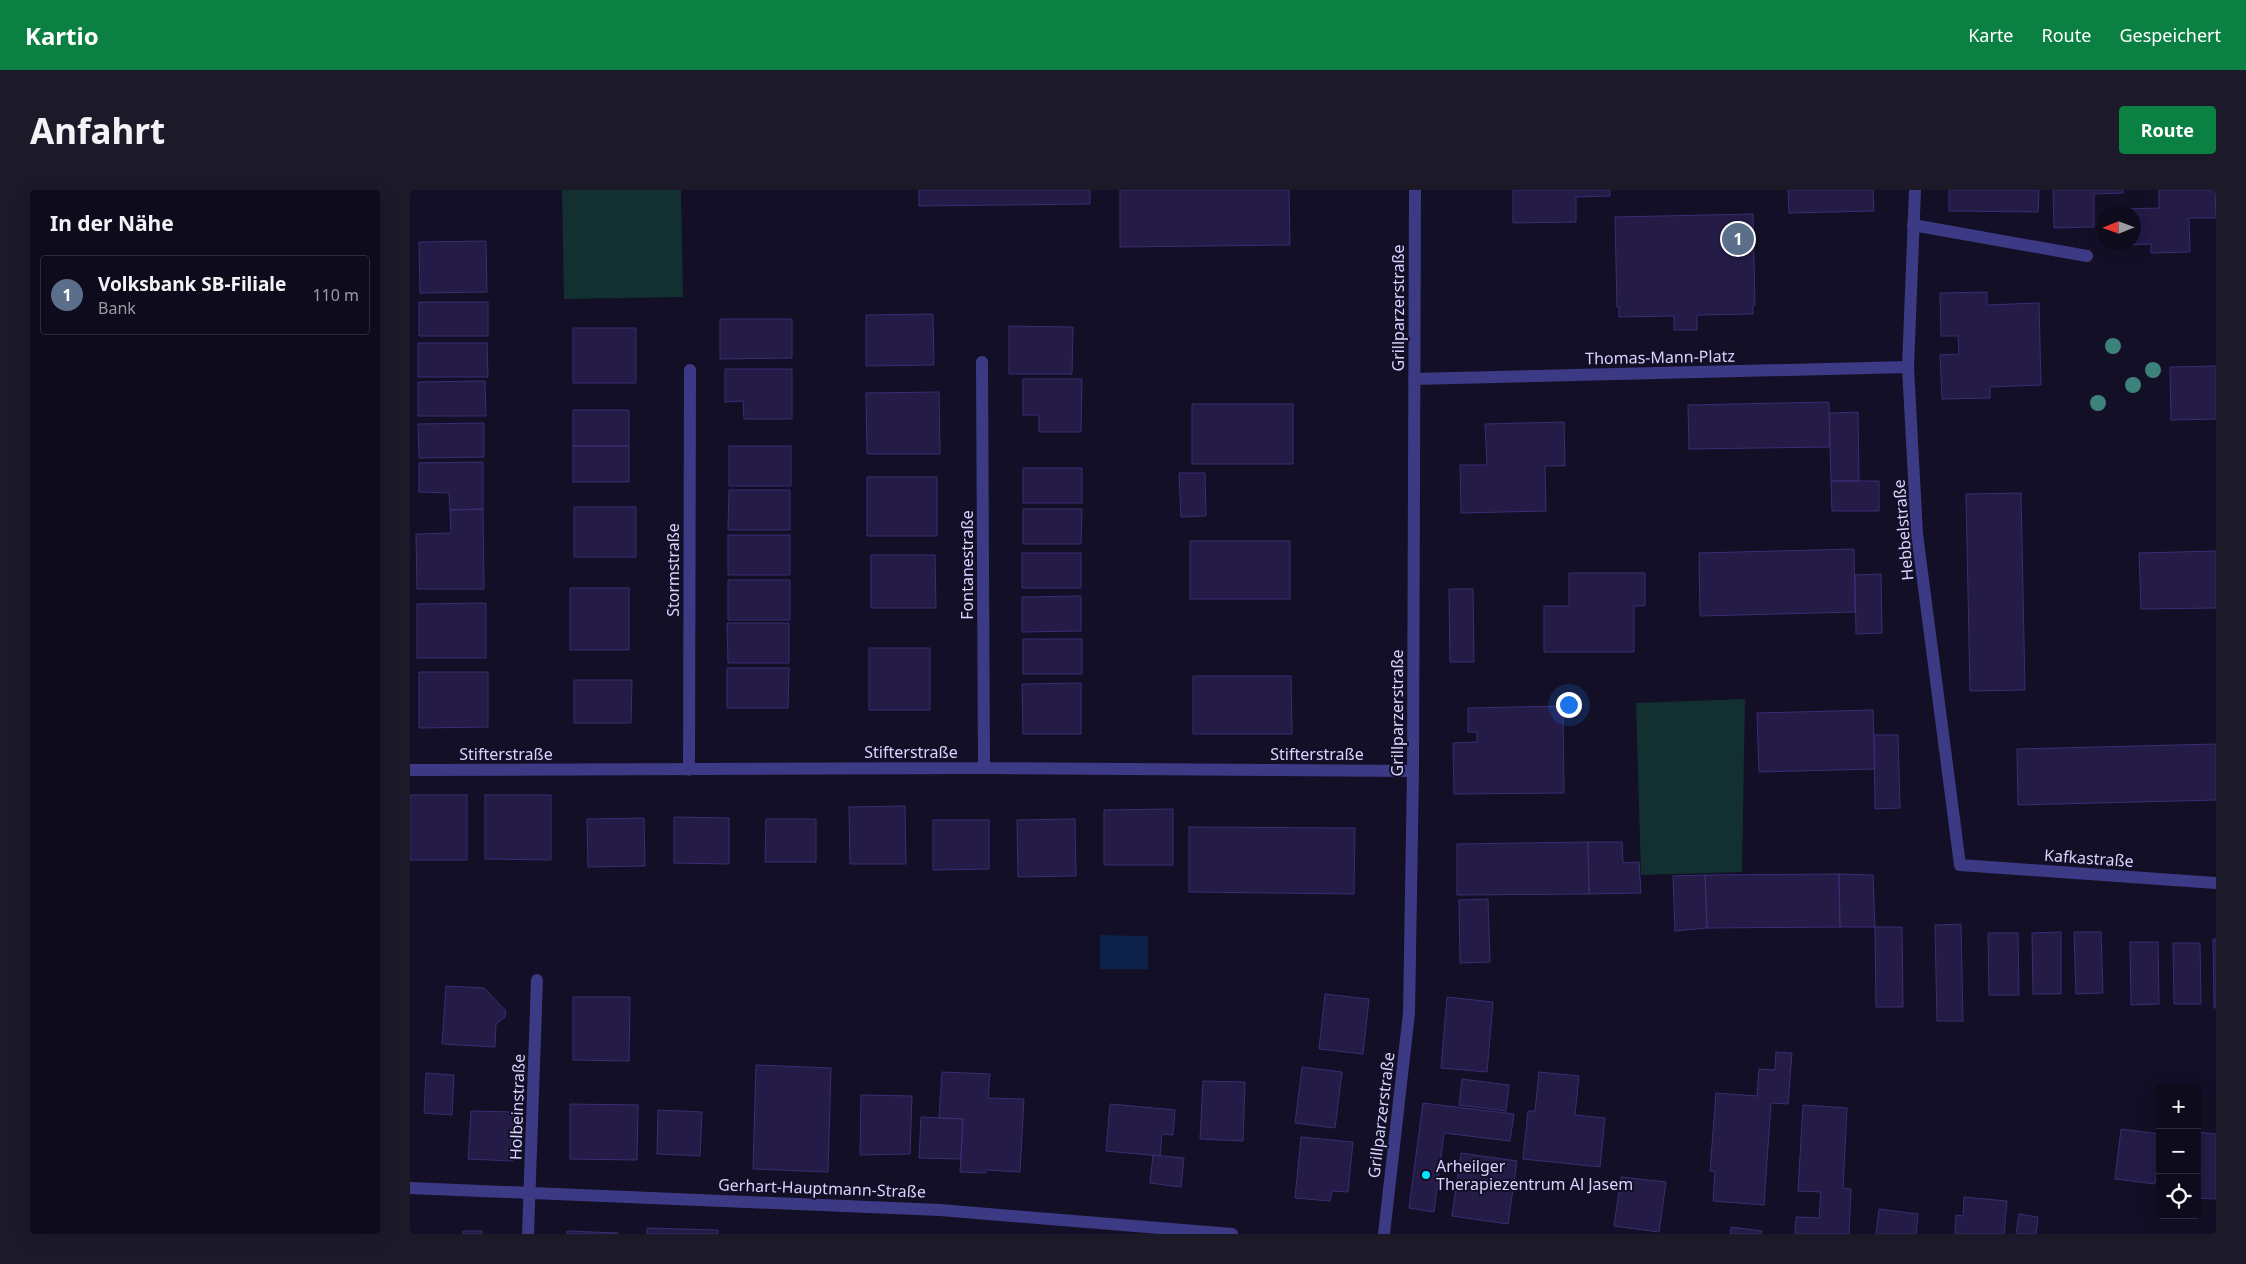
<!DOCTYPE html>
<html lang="de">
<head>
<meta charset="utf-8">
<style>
	:root { --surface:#0e0b1c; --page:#1c1929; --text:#f1f3f6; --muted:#9b9ba3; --line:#2e2b3b; --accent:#0b8043 }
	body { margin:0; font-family:"Noto Sans",sans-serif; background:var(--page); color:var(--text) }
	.controls { position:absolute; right:15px; bottom:15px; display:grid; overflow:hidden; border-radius:5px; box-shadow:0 5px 20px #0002 }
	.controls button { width:45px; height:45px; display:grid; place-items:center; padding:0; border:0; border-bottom:1px solid var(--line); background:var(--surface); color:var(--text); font:25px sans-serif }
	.compass { position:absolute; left:1686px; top:15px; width:45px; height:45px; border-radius:50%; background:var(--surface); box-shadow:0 5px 20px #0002; rotate:269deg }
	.you { position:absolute; left:1158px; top:514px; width:18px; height:18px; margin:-12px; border:4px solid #fff; border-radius:50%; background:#1a73e8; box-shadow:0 0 0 8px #1a73e833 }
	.badge { display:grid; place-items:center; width:32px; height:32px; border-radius:50%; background:var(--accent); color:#fff; font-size:16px; font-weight:700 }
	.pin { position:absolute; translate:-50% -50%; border:2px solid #fff; box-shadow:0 1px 5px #0006 }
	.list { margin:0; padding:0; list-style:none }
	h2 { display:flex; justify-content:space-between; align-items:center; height:65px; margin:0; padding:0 20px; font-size:21px }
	h2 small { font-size:16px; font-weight:400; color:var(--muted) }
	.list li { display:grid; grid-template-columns:32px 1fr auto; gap:15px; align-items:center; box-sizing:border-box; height:80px; margin:0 10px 10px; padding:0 10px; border:1px solid var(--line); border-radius:5px }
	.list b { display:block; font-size:19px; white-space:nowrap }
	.list p { margin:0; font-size:16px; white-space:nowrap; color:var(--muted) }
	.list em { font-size:16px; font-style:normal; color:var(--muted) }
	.icon { flex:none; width:28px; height:28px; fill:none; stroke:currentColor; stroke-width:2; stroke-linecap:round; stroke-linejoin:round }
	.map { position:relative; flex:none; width:1806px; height:1044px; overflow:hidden; border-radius:5px }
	header { display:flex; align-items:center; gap:30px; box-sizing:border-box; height:70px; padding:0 25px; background:var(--accent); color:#fff }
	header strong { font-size:24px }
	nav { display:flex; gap:28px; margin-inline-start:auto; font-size:18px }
	.intro { display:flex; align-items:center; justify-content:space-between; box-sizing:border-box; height:120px; padding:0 30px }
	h1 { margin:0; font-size:35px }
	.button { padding:12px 22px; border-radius:5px; background:var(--accent); color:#fff; font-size:18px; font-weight:700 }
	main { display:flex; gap:30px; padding:0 30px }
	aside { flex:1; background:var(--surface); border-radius:5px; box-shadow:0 5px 20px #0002 }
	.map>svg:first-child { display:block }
	.green { fill:#12302f }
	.water { fill:#0c2248 }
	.building { fill:#241b47; stroke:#3b2d73 }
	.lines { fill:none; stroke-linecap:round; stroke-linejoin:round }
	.service { stroke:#3d3a85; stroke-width:12 }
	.minor { stroke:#3d3a85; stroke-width:12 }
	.tree { fill:#3d827b }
	.poi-dot { fill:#00e5ff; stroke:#130f26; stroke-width:2 }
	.labels { text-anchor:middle; stroke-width:4; stroke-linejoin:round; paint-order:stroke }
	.street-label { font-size:16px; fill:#d9d4ff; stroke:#130f26 }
	.poi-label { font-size:16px; fill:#d9d4ff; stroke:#130f26; text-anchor:start }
</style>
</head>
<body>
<header>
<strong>Kartio</strong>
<nav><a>Karte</a><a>Route</a><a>Gespeichert</a></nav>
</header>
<div class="intro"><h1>Anfahrt</h1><a class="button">Route</a></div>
<main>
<aside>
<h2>In der Nähe<small></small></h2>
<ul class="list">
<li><span class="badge" style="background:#5c6f8a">1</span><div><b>Volksbank SB-Filiale</b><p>Bank</p></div><em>110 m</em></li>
</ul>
</aside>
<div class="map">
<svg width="1806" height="1044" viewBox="0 0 1806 1044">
	<rect width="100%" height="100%" fill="#130f26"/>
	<!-- green -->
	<path class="green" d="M152,0H271L273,107L154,109Z
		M1335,509L1332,682L1231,685L1226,513Z"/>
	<!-- water -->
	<path class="water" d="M690,745L738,746V779H690Z"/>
	<!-- building -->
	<path class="building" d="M509,0H680V14L509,16Z
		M710,0H879L880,55L710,57Z
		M1103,0H1200V6L1166,7V32L1103,33Z
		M1378,0H1463L1464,21L1379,23Z
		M1539,0H1629L1628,22L1539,21Z
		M1643,0H1713V3L1684,4V37L1644,38Z
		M1749,0H1805L1806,28H1779L1780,62L1741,63V54L1716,55V52H1724V22H1715L1714,19L1749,18Z
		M1343,24L1345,115H1343V124L1287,125V140H1264V126L1209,127V117H1207L1205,27Z
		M76,51L77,102L10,103L9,52Z
		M1577,102V115L1629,113L1631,195L1580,197V208L1532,209L1530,165L1549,164L1548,146H1531L1530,103Z
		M9,112H78V146H9Z
		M523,124L524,175L456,176V125Z
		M310,129H382V168L310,169Z
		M599,136L663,137L662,184H599Z
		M163,138H226V193H163Z
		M8,153H77L78,187H8Z
		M1806,176V229L1761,230L1760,177Z
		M315,179H382V229H334L333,211L315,212Z
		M613,189H672L671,242H629V225H613Z
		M75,191L76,226H8V192Z
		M529,202L530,264H457L456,203Z
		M1419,212L1420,257L1279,259L1278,215Z
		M782,214H883V274H782Z
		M163,220H219V256H163Z
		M1448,222L1449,291H1421L1419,223Z
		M1154,232L1155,276H1135L1136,321L1051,323L1050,275H1077L1075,234Z
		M74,233V267L9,268L8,234Z
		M163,256H219V292H163Z
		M319,256H381V296H319Z
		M73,272V319L40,320L39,303L9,302V273Z
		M613,278H672V313H613Z
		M769,283H795L796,326L771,327Z
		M457,287H527V346H457Z
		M1421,291H1469V321H1422Z
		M319,300H380V340H318Z
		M1611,303L1615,500L1560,501L1556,304Z
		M164,317H226V367H164Z
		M73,319L74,399H7L6,344L41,343L40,320Z
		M613,319H672L671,354H613Z
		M318,345H380V385H318Z
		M780,351H880V409H780Z
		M1444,359L1445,422L1290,426L1289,363Z
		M1806,361V418L1731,419L1729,363Z
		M612,363H671V398H612Z
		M461,365H525L526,418H461Z
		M1159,383H1235V416H1224V462H1134V416H1159Z
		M1471,384L1472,443L1446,444L1445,385Z
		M318,390H380V430H318Z
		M160,398H219V460H160Z
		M1039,399H1063L1064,472H1040Z
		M671,406V441L612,442V407Z
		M76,413V468H7V414Z
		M317,433H379V473H318Z
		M613,449H672V484H613Z
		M459,458H520V520H459Z
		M317,478H379L378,518H317Z
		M9,482H78V537L9,538Z
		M783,486H881L882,544H783Z
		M164,490H222L221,533H164Z
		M671,493V544H613L612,494Z
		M1153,516L1154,603L1044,604L1043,553L1067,552V542H1058V518Z
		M1463,520L1465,579L1349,582L1347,523Z
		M1464,545H1488L1490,618L1465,619Z
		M1806,554V610L1608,615L1607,559Z
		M0,605H57V670H0Z
		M75,605H141V670L75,669Z
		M495,616L496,674H440L439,617Z
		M763,619V675H694V620Z
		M264,627L319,628V674L264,673Z
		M234,628L235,676L178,677L177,629Z
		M356,629H406V672H355Z
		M665,629L666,686L608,687L607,630Z
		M523,630H579V679L523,680Z
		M779,637L945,638L944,704L779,702Z
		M1178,652L1179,704L1047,705V654Z
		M1178,652H1212L1213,673L1229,672L1231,703L1179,704Z
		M1429,684L1430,737L1297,738L1295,685Z
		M1429,684L1463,685L1465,737H1430Z
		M1295,685L1297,738L1265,741L1263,686Z
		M1078,709L1080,772L1050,773L1049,710Z
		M1551,734L1553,831H1527L1525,735Z
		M1465,737H1492L1493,817H1466Z
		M1651,742V804H1623L1622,743Z
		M1664,742H1691L1693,803L1666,804Z
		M1578,743H1608L1609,805H1579Z
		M1803,749H1806V818H1804Z
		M1720,752H1748L1749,814L1721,815Z
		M1763,753H1790L1791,814H1764Z
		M36,796L74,798L96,821L95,827L86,834L85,857L32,854Z
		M915,804L959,809L953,864L909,859Z
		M163,807H220L219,871L163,870Z
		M1037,807L1083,812L1077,882L1031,878Z
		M1366,862L1382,863L1378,914L1361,913L1354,1015L1303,1011L1305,982L1300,981L1306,903L1347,906L1349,879L1365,880Z
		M346,875L421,878L418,982L343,979Z
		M892,877L932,882L925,938L885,933Z
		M532,882L580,884L578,908L614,909L610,982L576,980V983L550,982L553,929L529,928Z
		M1129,882L1169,886L1165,925L1195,928L1190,977L1113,969L1118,921H1125Z
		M16,883L44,885L42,925L14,923Z
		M1052,889L1099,895L1096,921L1049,915Z
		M793,891L835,892L833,951L790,949Z
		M451,905L502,906L500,964L450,965Z
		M1013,913L1104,924L1100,951L1034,943L1024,1022L999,1018Z
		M160,914L228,915L227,970L160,969Z
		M700,914L765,920L763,945L752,944L750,966L696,961Z
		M1393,915L1437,918L1433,998L1441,999L1439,1044H1385L1386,1027L1409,1028L1411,1002L1388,1001Z
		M248,920L292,922L290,966L247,964Z
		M61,921L104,922L103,971L58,969Z
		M511,927L553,929L551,969L509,968Z
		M1711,939L1750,944L1745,994L1705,989Z
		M1787,942L1806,944V1009L1787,1008Z
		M891,947L943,952L938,1002L922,1001L920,1011L885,1008Z
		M1051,963L1107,971L1098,1034L1042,1026Z
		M743,965L774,968L771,997L740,993Z
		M1211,987L1256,992L1249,1042L1204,1036Z
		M1554,1007L1597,1011L1594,1044H1545L1546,1025L1553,1026Z
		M1469,1019L1508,1024L1506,1044H1466Z
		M1609,1024L1628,1027L1626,1044H1606Z
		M1321,1037L1352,1041L1351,1044H1320Z
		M237,1038L308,1040V1044H237Z
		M53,1041H72V1044H53Z
		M157,1041L208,1043V1044H157Z"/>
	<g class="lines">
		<!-- service -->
		<path class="service" d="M1503,35L1677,66"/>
		<!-- minor -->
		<path class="minor" d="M1505,0L1498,177L1507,344L1550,675L1806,693
			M572,172L574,578
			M1004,189L1498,177
			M0,580L574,578L1003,581
			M279,580L280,180
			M0,998L530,1020L822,1044
			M118,1044L127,790
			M974,1044L999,823L1003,581L1005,0"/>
	</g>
	<!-- trees -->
	<g class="tree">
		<circle cx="1703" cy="156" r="8"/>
		<circle cx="1743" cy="180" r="8"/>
		<circle cx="1723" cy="195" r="8"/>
		<circle cx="1688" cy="213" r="8"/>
	</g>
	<!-- markers -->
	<circle class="poi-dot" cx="1016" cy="985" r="5"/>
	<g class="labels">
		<!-- street labels -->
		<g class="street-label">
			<text transform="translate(988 118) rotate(-90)" y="6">Grillparzerstraße</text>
			<text transform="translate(1250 167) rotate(-1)" y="6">Thomas-Mann-Platz</text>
			<text transform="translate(1493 340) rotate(-95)" y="6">Hebbelstraße</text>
			<text transform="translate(557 375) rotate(-90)" y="6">Fontanestraße</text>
			<text transform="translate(263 380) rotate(-90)" y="6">Stormstraße</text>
			<text transform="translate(987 523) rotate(-90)" y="6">Grillparzerstraße</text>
			<text x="501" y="568">Stifterstraße</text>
			<text x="96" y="570">Stifterstraße</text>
			<text x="907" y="570">Stifterstraße</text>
			<text transform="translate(1679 668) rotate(4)" y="6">Kafkastraße</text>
			<text transform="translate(107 917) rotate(-88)" y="6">Holbeinstraße</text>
			<text transform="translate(971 925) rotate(-83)" y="6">Grillparzerstraße</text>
			<text transform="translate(412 998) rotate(2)" y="6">Gerhart-Hauptmann-Straße</text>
		</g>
		<!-- poi labels -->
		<g class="poi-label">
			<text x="1026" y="982">Arheilger<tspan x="1026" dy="18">Therapiezentrum Al Jasem</tspan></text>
		</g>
	</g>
</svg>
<div class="controls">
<button>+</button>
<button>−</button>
<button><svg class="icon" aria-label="locate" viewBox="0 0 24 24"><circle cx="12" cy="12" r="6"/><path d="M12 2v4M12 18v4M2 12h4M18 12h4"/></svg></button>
</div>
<svg class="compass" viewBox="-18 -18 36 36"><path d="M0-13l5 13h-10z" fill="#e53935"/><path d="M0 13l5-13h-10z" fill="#9b9ba3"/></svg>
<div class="you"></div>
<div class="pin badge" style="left:1328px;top:49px;background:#5c6f8a">1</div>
</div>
</main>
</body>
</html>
